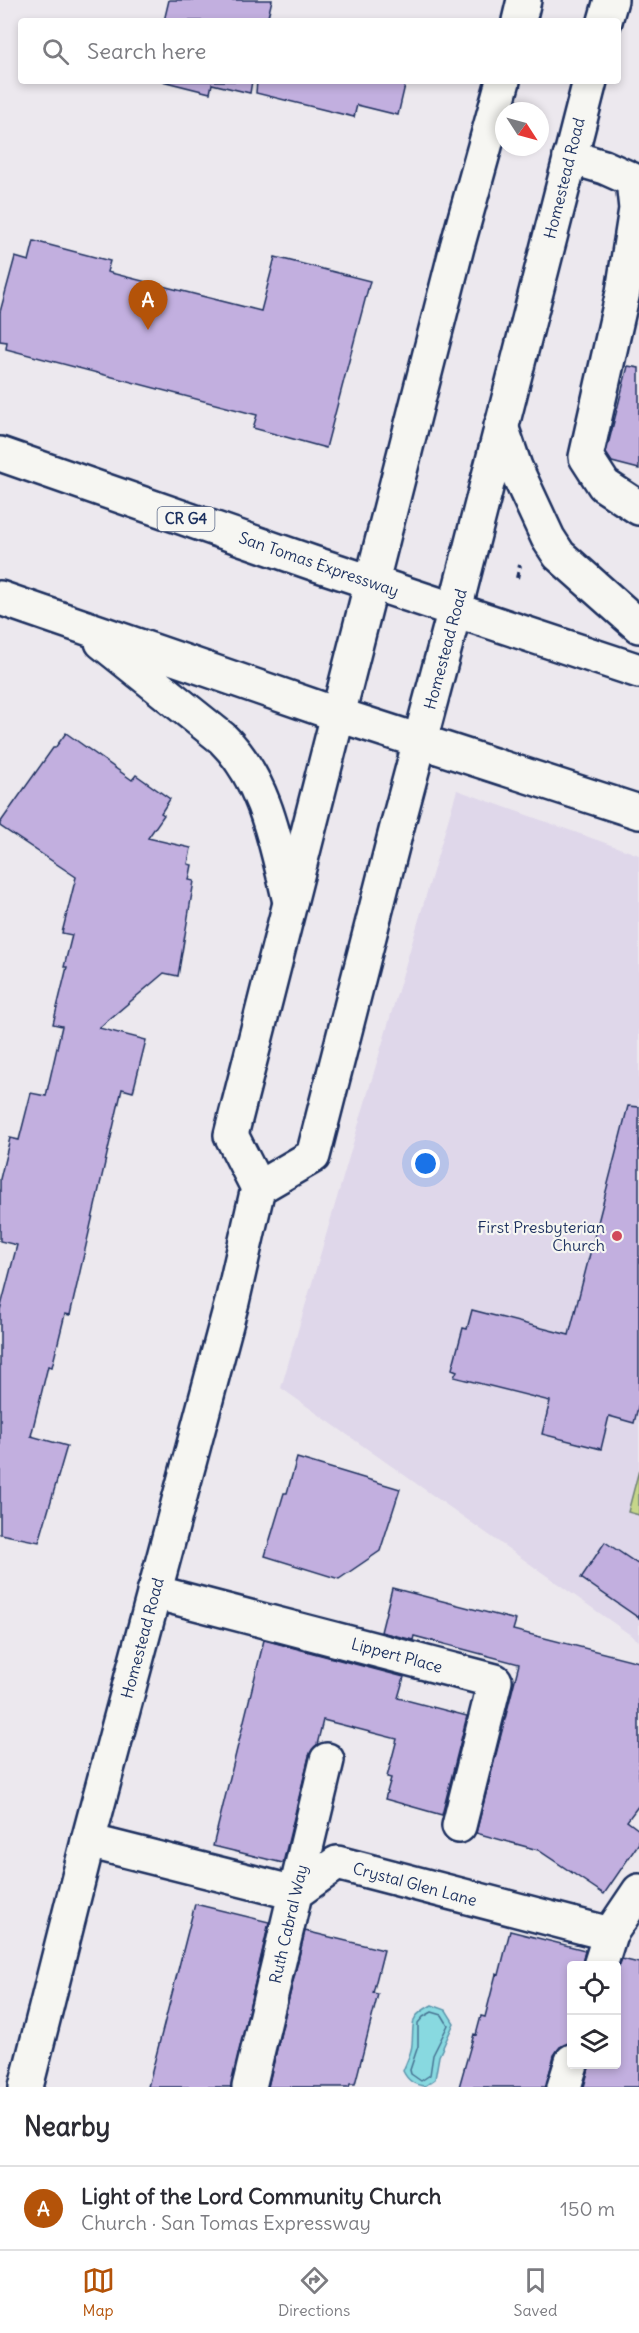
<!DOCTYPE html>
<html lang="en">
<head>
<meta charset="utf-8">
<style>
	:root { --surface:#fff; --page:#f2f2f3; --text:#2b2b33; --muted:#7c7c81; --line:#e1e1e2; --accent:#b45309 }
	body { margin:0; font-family:Delius,sans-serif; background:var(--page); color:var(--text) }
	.controls { position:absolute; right:18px; bottom:18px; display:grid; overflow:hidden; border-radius:6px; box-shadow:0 3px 9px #0003 }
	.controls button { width:54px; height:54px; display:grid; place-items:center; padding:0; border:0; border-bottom:2px solid var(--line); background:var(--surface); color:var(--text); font:30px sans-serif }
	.compass { position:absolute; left:495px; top:102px; width:54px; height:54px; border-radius:50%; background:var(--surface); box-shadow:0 3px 9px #0003; rotate:126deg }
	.you { position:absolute; left:426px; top:1164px; width:21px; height:21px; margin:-15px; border:4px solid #fff; border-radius:50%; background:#1a73e8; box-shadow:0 0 0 9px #1a73e833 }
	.badge { display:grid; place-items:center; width:39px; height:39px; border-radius:50%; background:var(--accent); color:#fff; font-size:20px; font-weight:700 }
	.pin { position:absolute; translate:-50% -50px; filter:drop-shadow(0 2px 3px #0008) }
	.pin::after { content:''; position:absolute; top:32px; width:21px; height:18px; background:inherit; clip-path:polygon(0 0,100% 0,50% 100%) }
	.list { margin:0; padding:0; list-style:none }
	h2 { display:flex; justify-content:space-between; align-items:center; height:78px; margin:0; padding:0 24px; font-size:26px }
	h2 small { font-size:20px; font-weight:400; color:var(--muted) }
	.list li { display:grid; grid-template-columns:39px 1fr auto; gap:18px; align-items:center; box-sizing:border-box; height:84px; padding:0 24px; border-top:2px solid var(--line) }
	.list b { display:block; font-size:22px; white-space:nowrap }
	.list p { margin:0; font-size:20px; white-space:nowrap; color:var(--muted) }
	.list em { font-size:20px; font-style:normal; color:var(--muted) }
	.icon { flex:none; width:33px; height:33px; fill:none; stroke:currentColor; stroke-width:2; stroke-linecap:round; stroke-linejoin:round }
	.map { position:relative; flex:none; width:639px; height:2087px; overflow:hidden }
	.search { position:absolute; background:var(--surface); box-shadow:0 3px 9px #0003; left:18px; right:18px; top:18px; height:66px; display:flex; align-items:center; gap:15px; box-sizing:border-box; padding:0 21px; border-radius:6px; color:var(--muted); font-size:22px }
	.sheet { height:162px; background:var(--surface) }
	nav { display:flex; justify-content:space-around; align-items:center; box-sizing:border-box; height:84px; border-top:2px solid var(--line); background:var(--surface); font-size:16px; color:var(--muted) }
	nav a { display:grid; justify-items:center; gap:3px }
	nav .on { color:var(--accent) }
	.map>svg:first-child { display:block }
	.built { fill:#dfd7ea }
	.green { fill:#c6d68a; stroke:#708274; stroke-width:1.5 }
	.water { fill:#88d9e0; stroke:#5c95ac; stroke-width:1.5 }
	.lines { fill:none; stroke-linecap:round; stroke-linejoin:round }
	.shore { stroke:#477392; stroke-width:1.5 }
	.building { fill:#c2afdf; stroke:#1b2f5e; stroke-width:1.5 }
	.minor-casing { stroke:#1b2f5e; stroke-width:38 }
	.major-casing { stroke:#1b2f5e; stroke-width:38 }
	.highway-casing { stroke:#1b2f5e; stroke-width:38 }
	.path { stroke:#1b2f5e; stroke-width:4; stroke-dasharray:6 4.5; stroke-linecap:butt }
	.minor { stroke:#f6f6f2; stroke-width:33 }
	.major { stroke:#f6f6f2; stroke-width:33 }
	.highway { stroke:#f6f6f2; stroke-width:33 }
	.poi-dot { fill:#d1495b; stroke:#f6f6f2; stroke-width:2 }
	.labels { text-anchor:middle; stroke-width:4.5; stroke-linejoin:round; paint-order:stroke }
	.shield { fill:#f6f6f2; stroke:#5d6b8a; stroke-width:1.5 }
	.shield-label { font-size:15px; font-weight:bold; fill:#1b2f5e }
	.street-label { font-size:16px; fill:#1b2f5e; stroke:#f6f6f2 }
	.poi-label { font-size:16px; fill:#1b2f5e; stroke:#f6f6f2; text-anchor:end }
</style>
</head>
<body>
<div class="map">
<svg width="639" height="2087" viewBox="0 0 639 2087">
	<rect width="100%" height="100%" fill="#ece8ee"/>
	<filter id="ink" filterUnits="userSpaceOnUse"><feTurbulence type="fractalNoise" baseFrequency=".0167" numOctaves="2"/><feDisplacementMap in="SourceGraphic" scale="12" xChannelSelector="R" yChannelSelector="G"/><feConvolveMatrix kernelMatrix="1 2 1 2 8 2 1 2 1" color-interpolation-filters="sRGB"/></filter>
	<g filter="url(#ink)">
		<!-- built -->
		<path class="built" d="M457,790L639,855V1641L281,1388Z"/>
		<!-- green -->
		<path class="green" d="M639,1470V1515L628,1512Z"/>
		<!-- water -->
		<path class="water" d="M432,2005L446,2010L454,2023L439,2056L435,2079L425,2086C414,2085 408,2081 403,2071C406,2063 412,2052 412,2044C414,2020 409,2017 432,2005Z"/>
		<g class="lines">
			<!-- shore -->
			<path class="shore" d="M432,2012L442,2015L448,2025L433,2055L430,2075L421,2081L411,2074L410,2070L418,2046V2023L423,2017Z"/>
		</g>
		<!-- building -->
		<path class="building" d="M169,0H272L267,21H164Z
			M162,81H252L250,93L212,84L210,93Z
			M257,81H406L398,115L357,105L354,117L256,93Z
			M34,241L110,261L107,272L261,311L275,257L370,281L326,448L253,428L257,415L6,349L7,342L0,341V312L15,257L29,261Z
			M628,366L639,368V469L612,462L606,453Z
			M66,733L132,780L136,775L170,799L161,813L164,815L148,838L191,848L188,864L192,865L189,880L194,881L178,976L164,973L99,1028L146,1040L133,1092L122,1089L70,1315L65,1314L52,1367L48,1366L31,1436L67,1446L39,1542L0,1534V1310L17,1245L0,1241V1179L10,1138L19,1140L31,1093L46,1096L62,1026L53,1024L67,967H64L72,935L62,933L76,877L0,826V823L53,748H55Z
			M628,1106L639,1107V1403L634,1423L609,1416L601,1449L542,1434L550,1401L454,1377L457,1371L452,1369L463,1328L467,1329L472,1310L569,1335Z
			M297,1458L400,1489L380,1551L339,1579L265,1556L284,1493H287Z
			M605,1542L639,1565V1618L581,1578Z
			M392,1588L516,1620L513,1630L639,1662V1805L627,1821L639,1830V1843L604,1894L538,1850L476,1833L519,1664L414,1636L413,1640L381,1632Z
			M264,1640L404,1677L398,1698L467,1716L442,1815L385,1799L391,1778L387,1777L397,1739L323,1720L317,1745L309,1756L283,1863L213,1846Z
			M195,1904L269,1922L231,2087H148Z
			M305,1931L384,1950L373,1993L378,1994L355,2084H350L349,2087H268Z
			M510,1931L585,1950L582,1965H572V2043L560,2047L554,2055L546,2087H459L474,2034L476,2035L481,2016L485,2017L496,1974L499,1975Z
			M622,1959L639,1963V2087H584L590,2064H616V1974Z"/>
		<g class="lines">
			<!-- minor casing -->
			<g class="minor-casing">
				<path id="minor" d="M570,157L604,167L633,180L636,209L623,292L586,457L604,485L639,508
					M154,1592L495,1681L459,1826
					M88,1841L295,1893L337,1863L610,1934
					M600,1966L610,1934L639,1891
					M249,2087L327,1760
					M564,2087L572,2061"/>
			</g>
			<!-- major casing -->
			<g class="major-casing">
				<path id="major" d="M519,21L524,0
					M605,21L611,0
					M258,1188L313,1156L397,827L455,609L590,81
					M26,2087L88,1841L232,1302L258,1188L231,1135L457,247L503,81"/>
			</g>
			<!-- highway casing -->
			<g class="highway-casing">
				<path id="highway" d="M501,426L515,467L548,538L559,555L639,626
					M0,454L313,563L639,671
					M0,598L339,715L639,812
					M102,642L222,738C266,781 276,844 290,902"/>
			</g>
			<!-- path -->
			<path class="path" d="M517,578L520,565"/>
			<!-- minor -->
			<use href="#minor" class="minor"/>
			<!-- major -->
			<use href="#major" class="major"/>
			<!-- highway -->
			<use href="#highway" class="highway"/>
		</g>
	</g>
	<!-- markers -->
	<circle class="poi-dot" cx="617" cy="1236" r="6"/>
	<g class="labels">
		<!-- shield labels -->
		<rect class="shield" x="157.5" y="507" width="57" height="24" rx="4.5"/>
		<g class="shield-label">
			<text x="186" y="524">CR G4</text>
		</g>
		<!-- street labels -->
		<g class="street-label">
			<text transform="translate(564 178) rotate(-76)" y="6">Homestead Road</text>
			<text transform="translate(319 564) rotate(19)" y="6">San Tomas Expressway</text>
			<text transform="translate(445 649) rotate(-75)" y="6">Homestead Road</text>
			<text transform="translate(142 1638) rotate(-75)" y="6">Homestead Road</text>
			<text transform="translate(397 1655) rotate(15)" y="6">Lippert Place</text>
			<text transform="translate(415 1884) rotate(15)" y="6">Crystal Glen Lane</text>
			<text transform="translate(288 1924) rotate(-77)" y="6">Ruth Cabral Way</text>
		</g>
		<!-- poi labels -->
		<g class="poi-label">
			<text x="605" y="1233">First Presbyterian<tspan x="605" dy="18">Church</tspan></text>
		</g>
	</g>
</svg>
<div class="controls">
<button><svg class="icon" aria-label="locate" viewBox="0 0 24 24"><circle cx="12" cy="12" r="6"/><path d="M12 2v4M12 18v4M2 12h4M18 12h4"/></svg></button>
<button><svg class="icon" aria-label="layers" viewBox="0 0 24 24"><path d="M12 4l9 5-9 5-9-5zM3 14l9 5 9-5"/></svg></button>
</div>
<svg class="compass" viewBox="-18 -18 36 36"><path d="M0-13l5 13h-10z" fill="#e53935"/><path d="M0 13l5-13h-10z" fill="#7c7c81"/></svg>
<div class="you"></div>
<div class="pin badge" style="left:148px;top:330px">A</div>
<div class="search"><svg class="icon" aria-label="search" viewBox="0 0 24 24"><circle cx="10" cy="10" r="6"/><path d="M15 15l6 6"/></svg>Search here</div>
</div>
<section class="sheet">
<h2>Nearby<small></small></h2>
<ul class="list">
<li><span class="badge">A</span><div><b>Light of the Lord Community Church</b><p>Church · San Tomas Expressway</p></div><em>150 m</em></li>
</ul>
</section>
<nav>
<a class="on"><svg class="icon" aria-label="map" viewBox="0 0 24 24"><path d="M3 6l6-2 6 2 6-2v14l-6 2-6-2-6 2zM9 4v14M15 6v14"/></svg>Map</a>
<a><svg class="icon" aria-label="directions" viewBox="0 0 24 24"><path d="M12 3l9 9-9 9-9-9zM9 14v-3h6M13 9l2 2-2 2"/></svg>Directions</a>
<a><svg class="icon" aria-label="saved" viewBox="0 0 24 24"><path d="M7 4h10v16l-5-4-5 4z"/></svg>Saved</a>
</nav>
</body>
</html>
